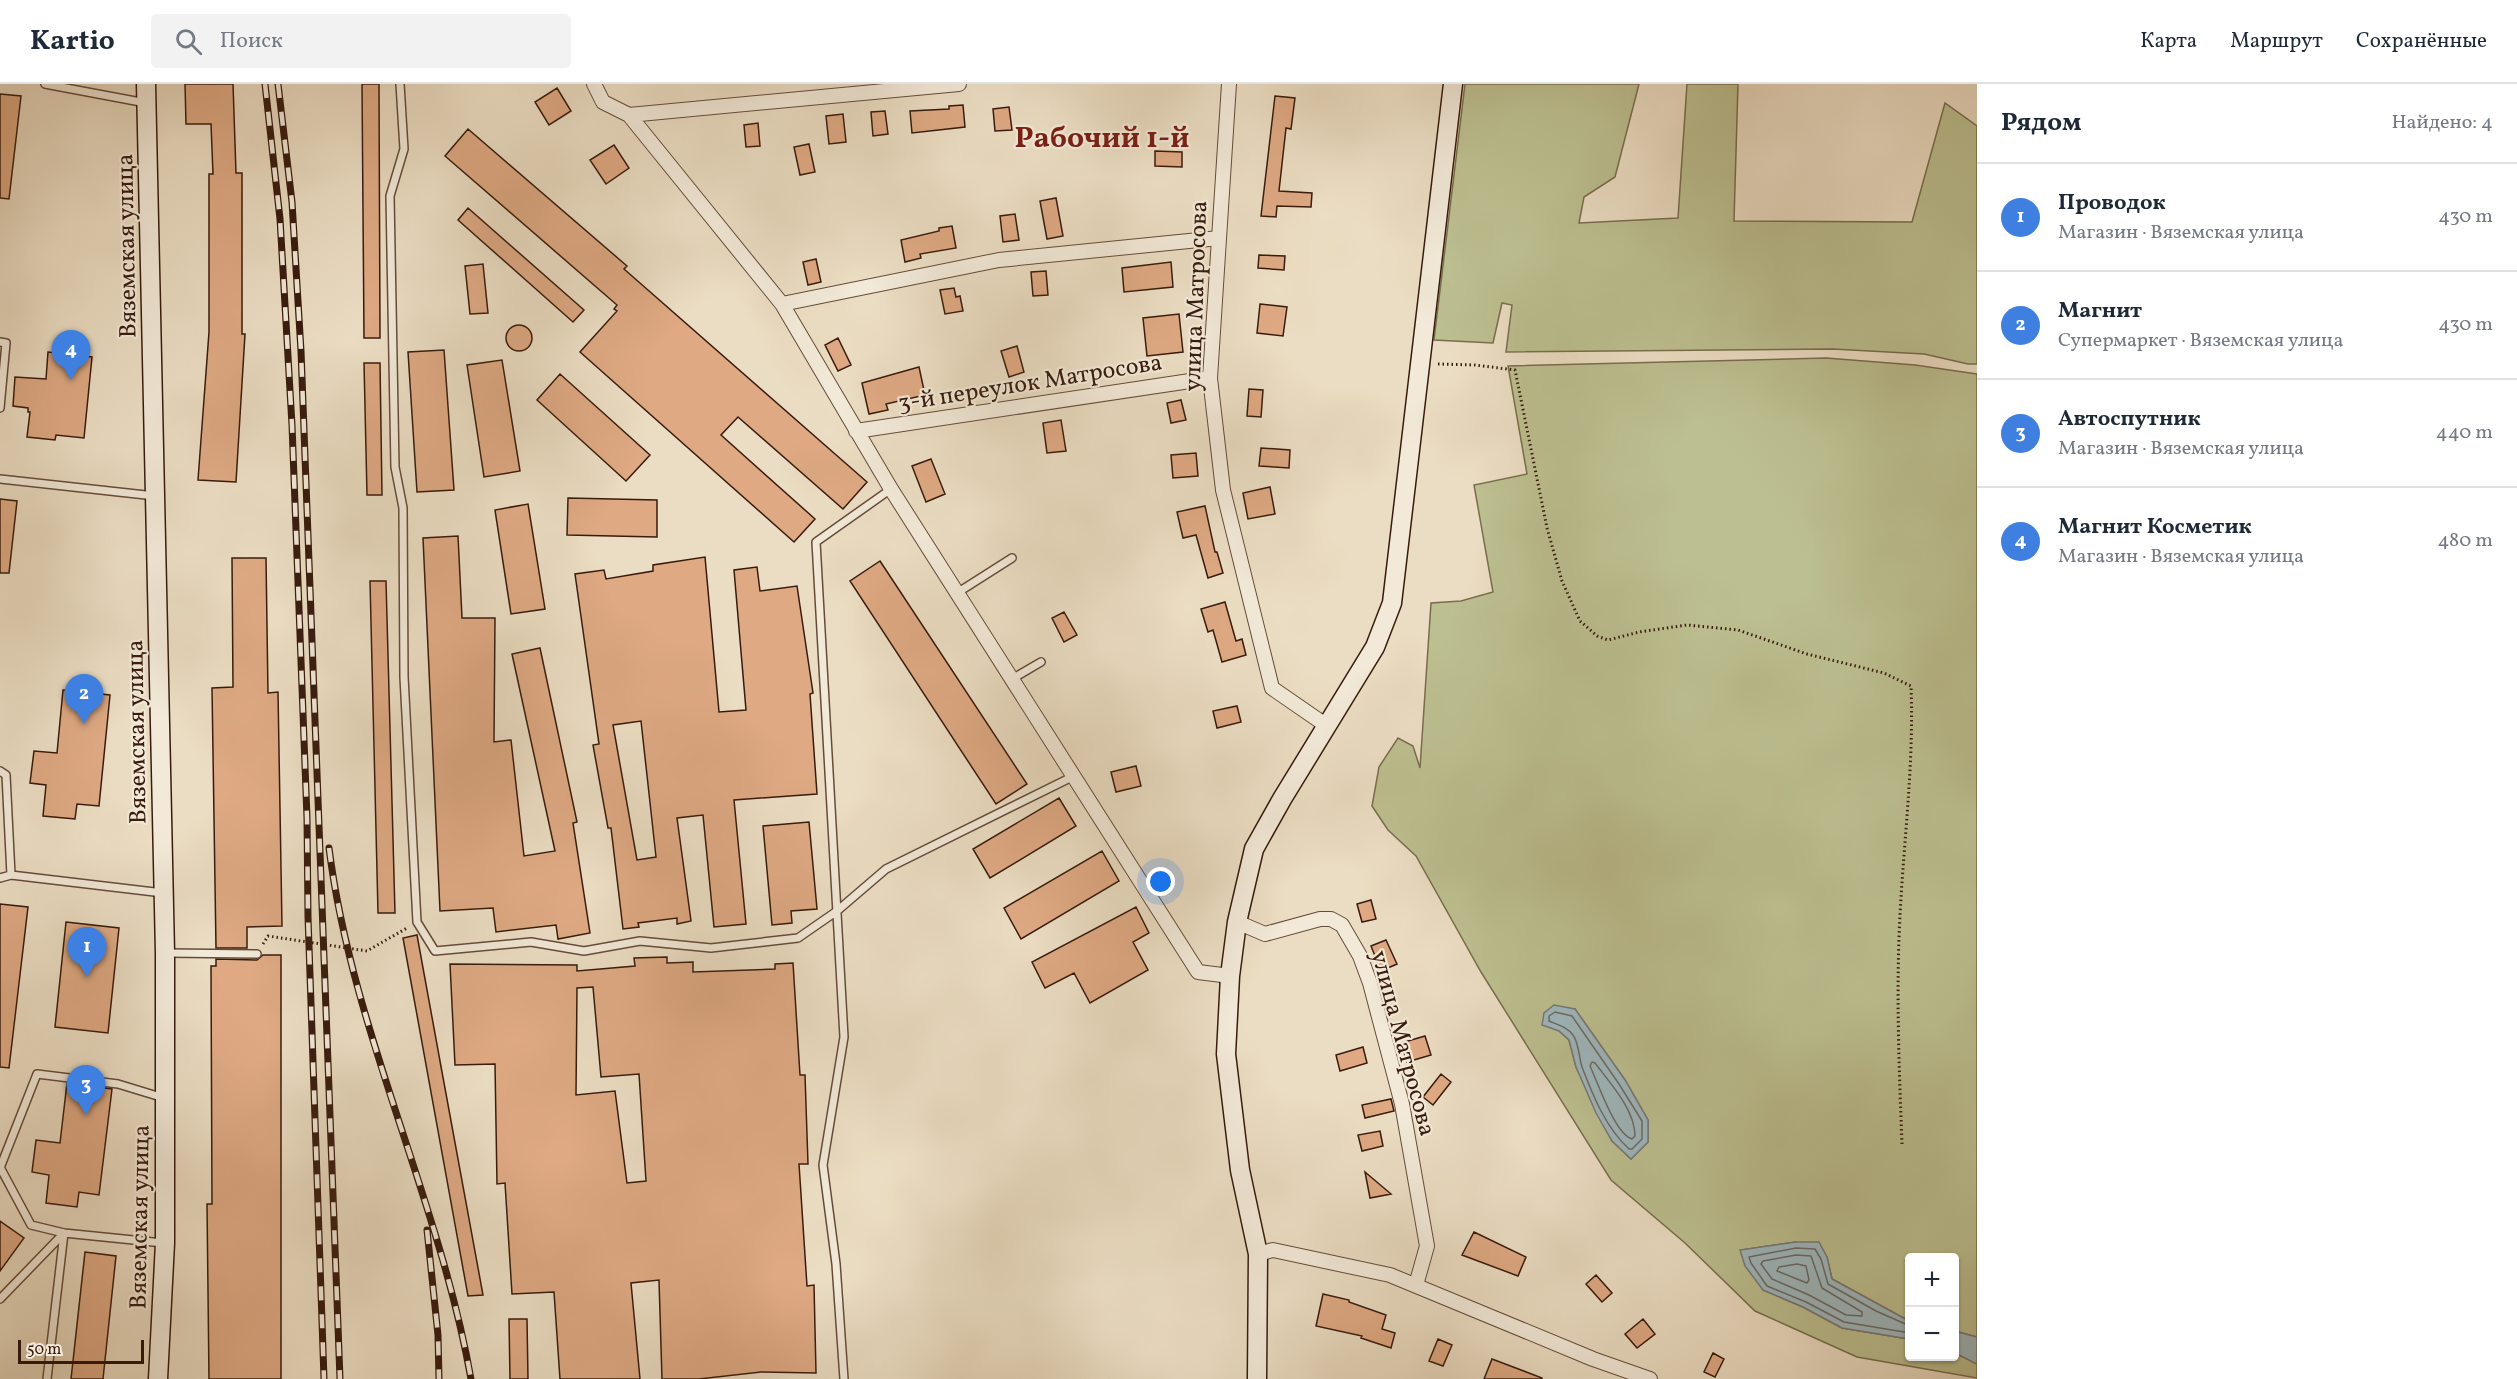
<!DOCTYPE html>
<html lang="ru">
<head>
<meta charset="utf-8">
<style>
	:root { --surface:#fff; --page:#f2f2f3; --text:#1f2937; --muted:#747a83; --line:#e0e1e3; --accent:#8f2418 }
	body { margin:0; font-family:Vollkorn,serif; background:var(--page); color:var(--text) }
	.controls { position:absolute; right:18px; bottom:18px; display:grid; overflow:hidden; border-radius:6px; box-shadow:0 2px 4px #0004 }
	.controls button { width:54px; height:54px; display:grid; place-items:center; padding:0; border:0; border-bottom:2px solid var(--line); background:var(--surface); color:var(--text); font:30px sans-serif }
	.scale { position:absolute; left:18px; bottom:15px; width:126px; box-sizing:border-box; padding-left:6px; border:3px solid #381b0d; border-top:0; font-size:16px; line-height:21px; white-space:nowrap; color:#381b0d; -webkit-text-stroke:4px #f2e9d8; paint-order:stroke }
	.you { position:absolute; left:1161px; top:798px; width:21px; height:21px; margin:-15px; border:4px solid #fff; border-radius:50%; background:#1a73e8; box-shadow:0 0 0 9px #1a73e833 }
	.badge { display:grid; place-items:center; width:39px; height:39px; border-radius:50%; background:var(--accent); color:#fff; font-size:20px; font-weight:700 }
	.pin { position:absolute; translate:-50% -50px; filter:drop-shadow(0 2px 3px #0008) }
	.pin::after { content:''; position:absolute; top:32px; width:21px; height:18px; background:inherit; clip-path:polygon(0 0,100% 0,50% 100%) }
	.list { margin:0; padding:0; list-style:none }
	h2 { display:flex; justify-content:space-between; align-items:center; height:78px; margin:0; padding:0 24px; font-size:26px }
	h2 small { font-size:20px; font-weight:400; color:var(--muted) }
	.list li { display:grid; grid-template-columns:39px 1fr auto; gap:18px; align-items:center; box-sizing:border-box; height:108px; padding:0 24px; border-top:2px solid var(--line) }
	.list b { display:block; font-size:22px; white-space:nowrap }
	.list p { margin:0; font-size:20px; white-space:nowrap; color:var(--muted) }
	.list em { font-size:20px; font-style:normal; color:var(--muted) }
	.icon { flex:none; width:33px; height:33px; fill:none; stroke:currentColor; stroke-width:2; stroke-linecap:round; stroke-linejoin:round }
	.map { position:relative; flex:none; width:1977px; height:1295px; overflow:hidden }
	header { display:flex; align-items:center; gap:36px; box-sizing:border-box; height:84px; padding:0 30px; background:var(--surface); border-bottom:2px solid var(--line) }
	header strong { font-size:28px }
	nav { display:flex; gap:33px; margin-inline-start:auto; font-size:21px }
	.search { width:420px; height:54px; background:var(--page); display:flex; align-items:center; gap:15px; box-sizing:border-box; padding:0 21px; border-radius:6px; color:var(--muted); font-size:22px }
	main { display:flex }
	aside { flex:1; background:var(--surface) }
	.map>svg:first-child { display:block }
	.green { fill:#bcbf90; stroke:#7a6d4e; stroke-width:1.5; fill-rule:evenodd }
	.water { fill:#9eb8bf; stroke:#757978; stroke-width:1.5 }
	.lines { fill:none; stroke-linecap:round; stroke-linejoin:round }
	.shore { stroke:#6b6a66; stroke-width:1.5 }
	.building { fill:#dea983; stroke:#381b0d; stroke-width:1.5; fill-rule:evenodd }
	.lane-casing { stroke:#654c3a; stroke-width:10 }
	.street-casing { stroke:#654c3a; stroke-width:16 }
	.secondary-casing { stroke:#381b0d; stroke-width:21 }
	.path { stroke:#381b0d; stroke-width:3; stroke-dasharray:1.5 3; stroke-linecap:butt }
	.lane { stroke:#f2e9d8; stroke-width:7 }
	.street { stroke:#f2e9d8; stroke-width:14 }
	.secondary { stroke:#f2e9d8; stroke-width:18 }
	.rail-casing { stroke:#381b0d; stroke-width:7 }
	.rail { stroke:#f2e9d8; stroke-width:4.5; stroke-dasharray:14; stroke-linecap:butt }
	.labels { text-anchor:middle; stroke-width:4.5; stroke-linejoin:round; paint-order:stroke }
	.street-label { font-size:24px; fill:#381b0d; stroke:#f2e9d8 }
	.district-label { font-size:30px; font-weight:bold; fill:#7a1f14; stroke:#f2e9d8 }
</style>
</head>
<body>
<header>
<strong>Kartio</strong>
<div class="search"><svg class="icon" aria-label="search" viewBox="0 0 24 24"><circle cx="10" cy="10" r="6"/><path d="M15 15l6 6"/></svg>Поиск</div>
<nav><a>Карта</a><a>Маршрут</a><a>Сохранённые</a></nav>
</header>
<main>
<div class="map">
<svg width="1977" height="1295" viewBox="0 0 1977 1295">
	<rect width="100%" height="100%" fill="#ebddc3"/>
	<filter id="stains"><feTurbulence type="fractalNoise" baseFrequency=".00333" numOctaves="4"/><feColorMatrix values="0 0 0 0 .2 0 0 0 0 .09 0 0 0 0 .02 0 0 0 .5 -.17"/></filter>
	<radialGradient id="worn" r=".72"><stop offset=".6" stop-color="#630" stop-opacity="0"/><stop offset="1" stop-color="#630" stop-opacity=".3"/></radialGradient>
	<!-- green -->
	<path class="green" d="M1465,0H1639L1615,93L1584,113L1579,139L1678,134L1687,0H1738L1734,137L1912,138L1945,19L1977,42V280H1968L1924,270L1833,265L1506,268L1512,221L1502,219L1493,259L1434,256Z
		M1826,274L1915,281L1977,290V1253L1955,1247L1954,1174H1910L1909,1237L1832,1195L1827,1173L1796,1158L1741,1166L1763,1206L1803,1223L1842,1244L1909,1255L1910,1272H1954L1955,1269L1977,1280V1294L1857,1273L1755,1227L1685,1159L1611,1096L1481,888L1416,772L1388,746L1372,722L1379,683L1398,654L1413,662L1420,684L1431,519L1461,517L1493,508L1474,401L1527,390L1508,282ZM1575,925L1625,996L1648,1036V1058L1631,1075L1612,1057L1576,983L1569,956L1559,947Z"/>
	<!-- water -->
	<path class="water" d="M1554,921L1575,925L1625,996L1648,1036V1058L1631,1075L1612,1057L1596,1029L1576,983L1569,956L1559,947L1542,941L1544,929Z
		M1796,1158H1819L1827,1173L1832,1195L1909,1237V1255L1842,1244L1803,1223L1763,1206L1745,1182L1740,1166Z
		M1954,1247L1977,1253V1280L1955,1269Z"/>
	<g class="lines">
		<!-- shore -->
		<path class="shore" d="M1555,928L1572,932L1619,1000L1642,1037V1055L1632,1065H1629C1606,1044 1593,1012 1582,983C1579,974 1579,959 1573,951C1567,943 1558,941 1549,937V932Z
			M1592,978L1595,979C1610,999 1635,1026 1635,1052L1632,1055C1615,1050 1598,999 1590,982Z
			M1796,1171L1811,1172L1822,1204L1862,1228V1232L1846,1231L1809,1211L1772,1195L1761,1180L1763,1177Z
			M1797,1180L1806,1182L1809,1196L1807,1199L1777,1187L1779,1183Z
			M1910,1242L1876,1227L1828,1200L1821,1175L1815,1165L1796,1164L1749,1173L1751,1179L1767,1202L1806,1218L1844,1238L1910,1249"/>
	</g>
	<!-- building -->
	<path class="building" d="M185,0H233L236,89H242V250H245L236,398L198,396L209,248V90H213L211,40H186Z
		M362,0H379L380,254H364Z
		M557,4L571,27L549,41L535,18Z
		M0,10L21,12L9,115L0,114Z
		M1275,12L1295,14L1291,45L1286,44L1279,107L1312,109L1311,123L1277,122L1276,133L1261,132Z
		M963,21L965,43L912,49L910,27L949,25V22Z
		M1009,23L1012,46L995,47L993,25Z
		M885,27L888,50L873,52L871,28Z
		M843,30L846,58L829,60L826,32Z
		M758,39L760,62L746,63L744,41Z
		M468,45L627,182L624,185L867,398L843,425L738,333L721,351L815,435L794,458L580,268L617,227L614,225L617,221L445,72Z
		M809,60L815,88L800,91L794,63Z
		M614,61L629,84L606,100L590,76Z
		M1155,67L1182,68V83L1155,82Z
		M1056,114L1063,152L1047,155L1040,117Z
		M468,124L584,226L573,238L458,136Z
		M1015,130L1019,156L1003,158L1000,132Z
		M952,142L956,164L920,170L921,174L905,178L901,156L939,147V144Z
		M1259,171L1285,172L1284,186L1258,184Z
		M816,175L821,198L808,201L803,178Z
		M1171,178L1173,203L1124,208L1122,184Z
		M483,180L488,229L470,230L465,182Z
		M1046,187L1048,211L1033,212L1031,188Z
		M954,204L956,213L960,212L963,227L945,230L940,206Z
		M1260,220L1287,223L1283,252L1257,249Z
		M1179,230L1183,268L1147,272L1143,234Z
		M506 254a13 13 0 1 1 26 0a13 13 0 1 1-26 0Z
		M838,254L851,281L838,287L825,261Z
		M1017,262L1024,288L1009,293L1001,267Z
		M444,266L454,406L417,408L408,268Z
		M48,268L92,273L84,354L56,351L55,356L27,353L30,328H28V324L13,322L15,293L46,295Z
		M502,276L520,387L484,393L467,281Z
		M364,279H380L382,411H367Z
		M919,283L925,311L886,320L888,326L869,330L862,299Z
		M560,290L650,371L626,397L537,316Z
		M1249,305L1263,306L1261,333L1247,332Z
		M1181,316L1186,336L1171,339L1167,319Z
		M1061,336L1066,367L1047,369L1043,339Z
		M1261,364L1290,366L1289,384L1259,382Z
		M1196,369L1198,392L1173,394L1171,371Z
		M931,375L945,410L926,418L912,382Z
		M1270,403L1275,430L1248,435L1243,409Z
		M568,414L657,416V453L567,451Z
		M0,415L17,417L9,489H0Z
		M528,420L545,525L511,530L495,426Z
		M1205,422L1215,468H1217L1223,489L1208,494L1196,451L1183,454L1177,428Z
		M458,452L462,534H495L494,658L511,656L524,772L555,767L512,570L540,564L577,738L573,739L590,849L558,855L556,841L496,848L493,824L440,827L423,454Z
		M705,473L719,628L746,626L734,486L757,483L760,507L797,502L813,609L810,610L817,710L734,716L746,840L714,843L703,731L677,734L691,837L677,840V834L638,839L639,843L623,845L611,744H608L593,661L599,660L575,490L604,486L606,495L653,487V481ZM641,637L656,773L637,776L613,641Z
		M232,474H266L268,609L278,608L282,842L247,843V864H216L212,604L233,603Z
		M880,477L1027,700L996,720L850,497Z
		M370,497H386L395,829H378Z
		M1225,518L1236,557L1242,555L1246,571L1222,578L1213,546L1208,548L1201,525Z
		M1064,528L1077,551L1064,558L1052,534Z
		M63,606L110,611L99,722L77,720L75,735L43,732L46,701L30,699L34,667L57,669Z
		M1237,622L1241,638L1217,644L1213,627Z
		M1136,682L1141,702L1116,708L1111,688Z
		M1059,714L1076,742L990,794L973,765Z
		M809,738L817,825L791,827L792,839L772,841L763,742Z
		M1102,767L1119,797L1021,855L1004,824Z
		M1371,816L1376,835L1362,838L1357,820Z
		M0,820L28,823L9,984L0,983Z
		M1136,823L1149,849L1133,858L1148,886L1090,919L1074,889L1045,904L1032,878Z
		M66,838L119,844L108,949L55,943Z
		M417,851L442,988L483,1211L468,1212L403,854Z
		M1386,856L1397,880L1381,887L1371,862Z
		M263,871H281V1295H209L207,1120H212L211,882H216V875L257,876Z
		M667,873V879L693,878V888L775,885V880L793,879L800,991H805L808,1080H799L807,1202L814,1201L816,1289L761,1288L699,1295H662L659,1196L631,1199L640,1295H560L554,1208L512,1210L505,1099L497,1100L495,980L455,981L450,880L577,881V887L635,882L634,874ZM593,903L601,993L639,990L646,1097L627,1099L615,1007L576,1011L577,904Z
		M1425,952L1431,971L1407,978L1401,959Z
		M1363,963L1367,979L1340,987L1336,971Z
		M1441,990L1451,998L1433,1021L1423,1013Z
		M67,999L112,1005L99,1111L79,1108L77,1123L46,1119L49,1091L32,1088L36,1056L60,1059Z
		M1391,1015L1394,1027L1365,1034L1362,1021Z
		M1380,1047L1383,1062L1362,1067L1358,1051Z
		M1365,1088L1391,1110L1370,1114Z
		M0,1137L24,1154L0,1187Z
		M1474,1148L1526,1173L1518,1192L1462,1171Z
		M85,1168L116,1172L103,1295H71Z
		M1596,1191L1612,1209L1602,1218L1586,1200Z
		M1323,1210L1349,1216V1218L1386,1231L1382,1245L1395,1249L1391,1264L1361,1254L1362,1252L1316,1242Z
		M509,1235H527L528,1295H510Z
		M1643,1235L1655,1250L1637,1264L1625,1250Z
		M1438,1255L1452,1261L1443,1282L1429,1277Z
		M1713,1269L1724,1275L1715,1293L1704,1288Z
		M1492,1275L1542,1294V1295H1484Z"/>
	<g class="lines">
		<!-- lane casing -->
		<g class="lane-casing">
			<path id="lane" d="M45,0L146,19
				M400,0L404,65L390,112L395,383L403,424L404,593L417,838L435,867L531,858L584,867L640,857L711,864L798,854L837,827L886,785L1074,692
				M0,258L6,259L0,324
				M0,395L155,412
				M957,509L1012,474
				M1012,595L1041,578
				M0,687L6,691L11,791L0,794
				M11,791L163,809
				M167,869L257,870
				M0,1084L37,990L118,1000L164,1014
				M1,1085L31,1141L64,1149L163,1159
				M0,1215L64,1149
				M47,1295L64,1149
				M844,1295L836,1180L823,1081L844,953L816,458L891,405"/>
		</g>
		<!-- street casing -->
		<g class="street-casing">
			<path id="street" d="M594,0L603,18L629,31L782,220L891,405L1198,888L1230,892
				M1229,0L1210,294L1223,406L1272,604L1327,642
				M629,31L959,0
				M782,220L999,176L1219,154
				M856,347L1210,294
				M1237,838L1265,850L1320,835H1331L1342,841L1360,872L1370,899L1402,1020L1427,1162L1416,1201
				M1258,1170L1273,1166L1390,1191L1593,1275L1650,1295"/>
		</g>
		<!-- secondary casing -->
		<g class="secondary-casing">
			<path id="secondary" d="M146,0L165,869V1159L158,1295
				M1257,1295L1258,1170L1240,1086L1226,970L1230,892L1237,838L1254,765L1282,715L1375,563L1392,519L1453,0"/>
		</g>
		<!-- path -->
		<path class="path" d="M1438,280L1475,281L1515,286L1547,444L1562,497L1580,537L1597,552L1608,556L1639,548L1687,541L1738,546L1807,570L1884,589L1911,602C1914,680 1904,754 1900,831C1896,907 1899,983 1902,1060
			M263,860L268,852L367,867L407,844"/>
		<!-- lane -->
		<use href="#lane" class="lane"/>
		<!-- street -->
		<use href="#street" class="street"/>
		<!-- secondary -->
		<use href="#secondary" class="secondary"/>
		<!-- rail casing -->
		<g class="rail-casing">
			<path id="rail" d="M265,0L280,135L292,341L307,734L308,833L324,1295
				M278,0L292,118L301,267L340,1295
				M329,764C352,947 439,1114 471,1295
				M427,1146L438,1251L439,1295"/>
		</g>
		<!-- rail -->
		<use href="#rail" class="rail"/>
	</g>
	<g class="labels">
		<!-- street labels -->
		<g class="street-label">
			<text transform="translate(126 162) rotate(-91)" y="8">Вяземская улица</text>
			<text transform="translate(1195 212) rotate(-88)" y="8">улица Матросова</text>
			<text transform="translate(1030 298) rotate(-9)" y="8">3-й переулок Матросова</text>
			<text transform="translate(136 648) rotate(-91)" y="8">Вяземская улица</text>
			<text transform="translate(1404 959) rotate(75)" y="8">улица Матросова</text>
			<text transform="translate(139 1133) rotate(-89)" y="8">Вяземская улица</text>
		</g>
		<!-- district labels -->
		<g class="district-label">
			<text x="1102" y="63">Рабочий 1‑й</text>
		</g>
	</g>
	<rect width="100%" height="100%" filter="url(#stains)"/>
	<rect width="100%" height="100%" fill="url(#worn)"/>
</svg>
<div class="controls">
<button>+</button>
<button>−</button>
</div>
<div class="scale">50 m</div>
<div class="you"></div>
<div class="pin badge" style="left:87px;top:893px;background:#3f7fe0">1</div>
<div class="pin badge" style="left:84px;top:640px;background:#3f7fe0">2</div>
<div class="pin badge" style="left:86px;top:1031px;background:#3f7fe0">3</div>
<div class="pin badge" style="left:71px;top:296px;background:#3f7fe0">4</div>
</div>
<aside>
<h2>Рядом<small>Найдено: 4</small></h2>
<ul class="list">
<li><span class="badge" style="background:#3f7fe0">1</span><div><b>Проводок</b><p>Магазин · Вяземская улица</p></div><em>430 m</em></li>
<li><span class="badge" style="background:#3f7fe0">2</span><div><b>Магнит</b><p>Супермаркет · Вяземская улица</p></div><em>430 m</em></li>
<li><span class="badge" style="background:#3f7fe0">3</span><div><b>Автоспутник</b><p>Магазин · Вяземская улица</p></div><em>440 m</em></li>
<li><span class="badge" style="background:#3f7fe0">4</span><div><b>Магнит Косметик</b><p>Магазин · Вяземская улица</p></div><em>480 m</em></li>
</ul>
</aside>
</main>
</body>
</html>
